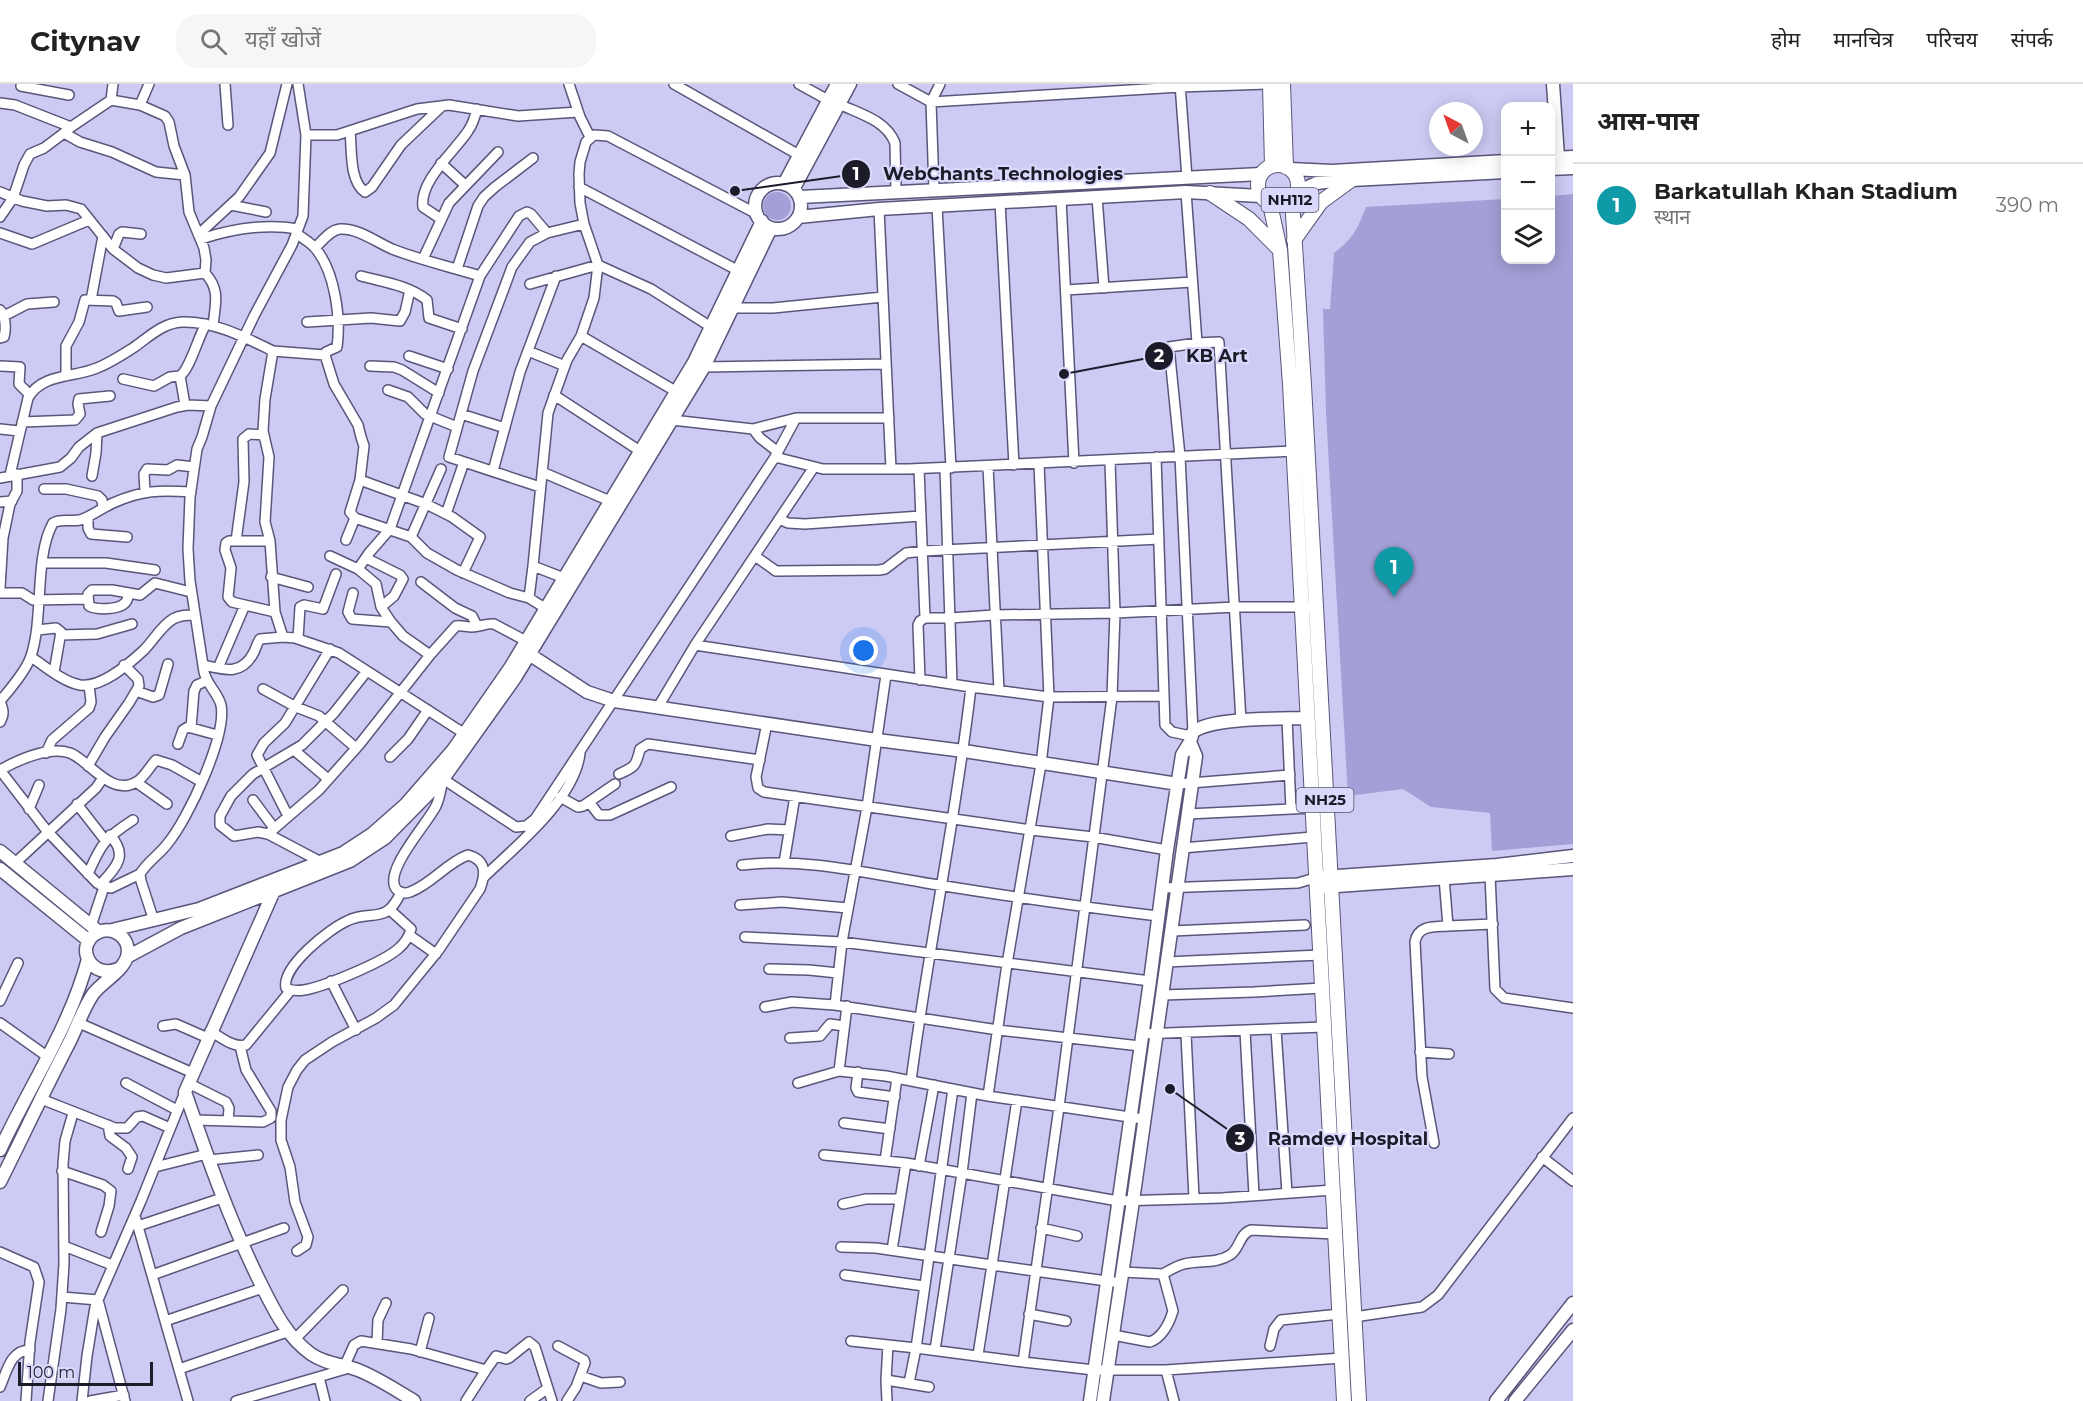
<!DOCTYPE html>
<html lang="hi">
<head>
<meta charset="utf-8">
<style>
	:root { --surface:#fff; --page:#f6f6f6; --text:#222; --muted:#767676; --line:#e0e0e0; --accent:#d93025 }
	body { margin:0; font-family:Montserrat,"Noto Sans Devanagari",sans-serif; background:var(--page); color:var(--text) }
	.controls { position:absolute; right:18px; top:18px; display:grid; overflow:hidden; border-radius:12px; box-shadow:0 3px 15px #0003 }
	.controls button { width:54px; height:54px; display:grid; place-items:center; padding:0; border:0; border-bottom:2px solid var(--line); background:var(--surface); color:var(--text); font:30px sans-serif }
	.compass { position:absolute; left:1429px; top:18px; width:54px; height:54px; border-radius:50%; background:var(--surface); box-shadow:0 3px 15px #0003; rotate:319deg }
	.scale { position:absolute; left:18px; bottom:15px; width:135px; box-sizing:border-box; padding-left:6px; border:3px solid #1c1b2a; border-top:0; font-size:16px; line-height:21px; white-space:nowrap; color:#1c1b2a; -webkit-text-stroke:4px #dbd9fb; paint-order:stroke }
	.you { position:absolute; left:864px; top:567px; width:21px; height:21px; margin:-15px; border:4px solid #fff; border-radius:50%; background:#1a73e8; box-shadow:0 0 0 9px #1a73e833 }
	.badge { display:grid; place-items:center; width:39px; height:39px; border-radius:50%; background:var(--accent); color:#fff; font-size:20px; font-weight:700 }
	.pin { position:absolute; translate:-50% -50px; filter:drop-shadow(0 2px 3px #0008) }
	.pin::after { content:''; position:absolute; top:32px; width:21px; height:18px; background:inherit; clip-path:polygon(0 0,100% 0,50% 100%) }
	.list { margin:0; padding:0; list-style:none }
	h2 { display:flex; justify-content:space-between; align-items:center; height:78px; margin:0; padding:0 24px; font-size:26px }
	h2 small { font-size:20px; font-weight:400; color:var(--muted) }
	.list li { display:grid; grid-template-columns:39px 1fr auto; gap:18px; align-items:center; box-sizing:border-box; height:84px; padding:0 24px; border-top:2px solid var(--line) }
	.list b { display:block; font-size:22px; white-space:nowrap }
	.list p { margin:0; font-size:20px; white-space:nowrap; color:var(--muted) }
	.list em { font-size:20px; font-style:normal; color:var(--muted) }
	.icon { flex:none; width:33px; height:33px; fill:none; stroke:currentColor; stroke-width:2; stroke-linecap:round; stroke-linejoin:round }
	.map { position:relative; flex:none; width:1573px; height:1317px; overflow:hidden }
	header { display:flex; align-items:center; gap:36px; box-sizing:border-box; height:84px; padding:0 30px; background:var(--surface); border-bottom:2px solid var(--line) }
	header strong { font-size:28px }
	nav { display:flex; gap:33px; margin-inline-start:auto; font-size:21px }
	.search { width:420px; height:54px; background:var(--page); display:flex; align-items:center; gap:15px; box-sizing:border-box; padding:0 21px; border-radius:24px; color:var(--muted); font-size:22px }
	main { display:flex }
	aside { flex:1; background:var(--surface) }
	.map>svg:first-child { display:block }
	.green { fill:#a4a0d7 }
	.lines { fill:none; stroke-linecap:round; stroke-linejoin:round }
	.street-casing { stroke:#59567a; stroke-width:12 }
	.secondary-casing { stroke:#59567a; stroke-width:15 }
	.primary-casing { stroke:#59567a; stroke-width:16 }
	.street { stroke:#fff; stroke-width:9 }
	.secondary { stroke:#fff; stroke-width:12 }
	.primary { stroke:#fff; stroke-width:14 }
	.labels { text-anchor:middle; stroke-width:4.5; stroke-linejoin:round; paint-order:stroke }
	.shield { fill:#dbd9fb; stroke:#555469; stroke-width:1.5 }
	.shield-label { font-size:15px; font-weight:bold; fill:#1c1b2a }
	.leader { fill:none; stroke:#1c1b2a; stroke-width:2 }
	.callout-dot { fill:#1c1b2a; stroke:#dbd9fb; stroke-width:2 }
	.mark-label { font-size:18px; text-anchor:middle; font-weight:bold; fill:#fff }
	.callout-label { font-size:18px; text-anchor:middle; font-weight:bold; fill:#1c1b2a; stroke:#dbd9fb; stroke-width:4.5; stroke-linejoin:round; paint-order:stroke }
</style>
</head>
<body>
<header>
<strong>Citynav</strong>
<div class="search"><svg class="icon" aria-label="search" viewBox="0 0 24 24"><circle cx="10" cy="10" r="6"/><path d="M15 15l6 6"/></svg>यहाँ खोजें</div>
<nav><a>होम</a><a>मानचित्र</a><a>परिचय</a><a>संपर्क</a></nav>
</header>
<main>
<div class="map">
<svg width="1573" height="1317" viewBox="0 0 1573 1317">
	<rect width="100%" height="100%" fill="#cdcbf4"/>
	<!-- green -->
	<path class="green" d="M763 122a14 14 0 1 1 28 0a14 14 0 1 1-28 0Z
		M1573,110V760L1492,767L1490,729L1431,723L1403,705L1348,712L1326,329L1323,225H1330L1334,169C1353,155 1358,144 1366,123L1505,115L1506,176H1550L1551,112Z"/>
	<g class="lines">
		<!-- street casing -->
		<g class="street-casing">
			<path id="street" d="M225,0L228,41
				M569,0L580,33L590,53
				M674,0L799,71
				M799,0L828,16
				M898,0L931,18L1180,3L1267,0
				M1180,0L1187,94
				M21,2L69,11
				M111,16L113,0
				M0,19L15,21L71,43L111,16L140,21L165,32L169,38L174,62L185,91L189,128L204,164L206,176L205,189
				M839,20C860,30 886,36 895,59L896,108
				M140,21L149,0
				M71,43L64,49L80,58L112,68L156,88L185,91
				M350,47C352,65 349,97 365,108L372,103L401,61L442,22
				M306,51H337L417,25L449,21L518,32L578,28
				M441,79L465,101
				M579,103L739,187
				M934,105L931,18L940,0
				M0,108L22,117L47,122L66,121L81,125L113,165L138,184L153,191L166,194L205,189
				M1186,108L1197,259L1169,263L1180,372L1193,648
				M1097,113L1104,204
				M1061,115L1074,379
				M1000,118L1014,381
				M231,121L266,128
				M937,122L951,384
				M879,125L891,385
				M0,133L13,114L24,81L30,70L44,64L64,49
				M441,135L423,123C419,97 455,67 468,47C473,40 475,33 477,25
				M0,149L32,160L89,136
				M296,149C302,154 310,158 315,164C335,187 341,234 337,263L326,268L325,271L334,300L358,341L361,353L364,362L360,396L426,420L452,433L480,453L463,489
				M199,150L239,113L270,69L287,0
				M201,155C232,145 265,139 298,145
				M315,164C322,157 330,146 340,145C358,144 376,158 392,165C420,176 451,183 480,192
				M113,165L119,150L122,148L141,150
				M423,175L449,119L498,68
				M457,185L478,122L484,113L495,103L533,74
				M205,189C221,206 215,220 213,242
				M361,192C383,198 408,201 427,216L429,234L462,245
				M530,200L598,181L651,205L711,243
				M1066,206L1192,198
				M91,216L103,152
				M734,224H773L883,213
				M0,226C6,231 6,246 4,253L0,254
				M4,232L27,220L54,218
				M307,238L371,234L400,237L405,228L410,206
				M581,252L677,308
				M1197,259L1219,258L1241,637
				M273,267L325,271
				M528,267L565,282
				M409,272L448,285
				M0,282L20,283L19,300L30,311
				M370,282L394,283L402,286L439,309
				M704,283L886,280
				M66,292V262L79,238L85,216L113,217L116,219L119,227L147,223
				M180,292L185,321
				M123,295L154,302L170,293L180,292C190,285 198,253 206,240
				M388,306L408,313L425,330L457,343
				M554,311L640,367
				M461,330L505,344
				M672,336L753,345L760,354L778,368
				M22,338L75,336L80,330L78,320L79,315L110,312
				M0,345L19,347
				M753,345L796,334H889
				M775,373L823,385H909L1294,367
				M1156,373L1165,641L1172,648L1191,652
				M1110,377L1115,529L1112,613L1059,1023L1023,1278L1094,1286H1166L1342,1274
				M988,382L999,606
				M945,384L952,600
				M919,385L925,534
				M493,387L520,288L556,192
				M542,388L610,417
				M10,391L28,314C42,289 73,294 97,284C110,279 122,271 133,264C149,253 162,239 182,238C214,237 244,253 273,267L265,315L263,347L269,373L265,438L270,457L275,528L283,553L295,554L339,569L465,650
				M92,392L96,369L97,349
				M0,394L60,383L71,374L79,363L97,349L177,323L188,321L211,322
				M360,396L350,428L355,434L411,453L427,469L457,486L510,509L529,514L545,524
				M540,403L449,373L473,287L512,183L530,158L547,149L584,140
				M44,405H66L98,412L102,416L103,424
				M145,407L144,390L147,385L168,386L177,381L194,383
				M0,418L12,417
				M446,430L464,378
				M88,433V444L91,450L127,453
				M779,435L788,439L805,440L921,432
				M411,453L441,385
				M346,456L355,434
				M236,457L244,398L243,355L249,350L264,351
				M270,457H229L226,459L225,466L231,484L228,513L232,518L275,528
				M330,472L358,485
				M755,472L776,487L879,486L885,485L906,469L923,467L1159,455
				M366,474L400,491L403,495L394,512L381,523
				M43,479H106L155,486
				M271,493L308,503
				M564,494L533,482L548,329L567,276L581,252L594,214L598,181L584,140L580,119L579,90L580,78L586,58L594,51L608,52L757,130
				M421,498L455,524L472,532L477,542
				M0,504L3,454L10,420L17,407V390
				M0,509H22L33,516L88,515
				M128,509C128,513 128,516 125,519C118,526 97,526 89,522L88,510L92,506H112L140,511L155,499L191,508
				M353,509L348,528L352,535L391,538
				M529,514L533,482
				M37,546L56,544L61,548L54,588
				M61,551L97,550L132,540
				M298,555L300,523L304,521L323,525L336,490
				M695,561L814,383
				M430,571L403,552L391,538L381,523L376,500L358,485L369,469L390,445L480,192L519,132L527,128L531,130L547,149
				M31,573C45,582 63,598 80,601C102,604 129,580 144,566C154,556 161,542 173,535C180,531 187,531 195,531
				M204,581C224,586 242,592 254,568C256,564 257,559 260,555L283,553
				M218,584L245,521
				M920,596L918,541L920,537L925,534H950L994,531L1115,529L1235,523H1307
				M263,605L296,623L319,632L356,664
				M136,607L153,613L159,611L168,580
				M0,617C9,607 27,585 31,572C44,533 34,473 53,439C61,434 70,438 80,436C92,432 102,424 113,419C142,406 160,406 191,408
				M658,623L695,561L971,603L1049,613L1164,612
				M1287,635L1291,725
				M0,638C5,630 3,625 0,617
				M767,639L756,693L758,704L764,708L1031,746L1093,753L1167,766
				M191,644L194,607L197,601L206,597
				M178,660L183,646L188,643L217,651
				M294,666L328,695
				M46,669L52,656L89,624L91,618L89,601
				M390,673L408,655L428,626
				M88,682L105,653L129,619L139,602L138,595L124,581
				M0,686C18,676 49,662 70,669C89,676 112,715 138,697C146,691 150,682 156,676L172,681L202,698
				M0,686L47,747L97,799L111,804L140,790
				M619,690C635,683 636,682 640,665L648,660L760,676
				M136,698L167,720
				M1178,700L1290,691
				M560,713L578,723L583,722L615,700
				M253,716L274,744
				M589,718L599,731H610L671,703
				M77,720L105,756
				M29,725L39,701
				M1187,730L1312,724
				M288,732L257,671L264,659L285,639L330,565
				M268,750L319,706L359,661L430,571L456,542C462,541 466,543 472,543C480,543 486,539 494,540L526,557
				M731,752L768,745L789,746
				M1182,764L1313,753
				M321,778L268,750L258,748L234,752L220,741V732L231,712L253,690L302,661L334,629L367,587
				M15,779L96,704L103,694
				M784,779L795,712
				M742,781C805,773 870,790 932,800C1007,812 1082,823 1158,832
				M88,790C101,760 105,754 133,736
				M1490,791L1495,905L1504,914L1573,924
				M484,793C516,762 575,715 580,669
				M1444,794L1448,842L1493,840
				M100,801C116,783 129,772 110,751
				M1162,804L1298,799L1315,794
				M740,821L782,818L848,824
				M390,826L411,845C409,853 404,860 398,865C383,878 324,903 304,906C298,907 292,907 286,904C281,883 329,845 347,837C371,825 386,842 401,808
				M154,837L141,797L140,790C147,778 160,770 168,759C188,735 227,652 221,621C218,609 207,601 204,588L190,497L188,465L190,413L197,365L202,353L211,322L254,232L292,161L303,132L306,51L298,0
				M91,842L104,803
				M1172,847L1305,841
				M409,851L436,870
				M745,853L842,858L1150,897
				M1166,878L1320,871
				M769,885L809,886L838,889
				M331,897L356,946
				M1162,911L1254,908L1322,904
				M0,917L18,879
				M835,921L842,858L867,723L886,591
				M847,922L839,987L886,992L988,1012L1143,1035
				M765,923L792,918L835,921L998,946L1140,962
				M0,939L48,973
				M79,939L193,989
				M163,942L176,940L208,954
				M1276,946L1287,1109
				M210,947C221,953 233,964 246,961L291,906
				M1245,947L1254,1111
				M1141,950L1324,943
				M1186,950L1194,1114
				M790,954L820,952L830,940L844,942
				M1420,968L1449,970
				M858,988L856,1004L858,1008L895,1013
				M911,997C928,865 956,735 971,603
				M126,999L177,1026
				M188,999L226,1018L229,1024L228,1037
				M798,999L839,987
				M953,1005L916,1264L1023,1278
				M988,1012L1007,880L1041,680L1049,613L1039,380
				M41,1015L115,1044H127L137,1033L143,1032L170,1044
				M195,1036L263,1038L271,1034V1027L246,986L240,962
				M844,1039L890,1045
				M108,1041L110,1052L126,1064L132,1073L128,1085
				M1434,1059L1422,993L1415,858C1418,841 1433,843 1448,842
				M824,1071L906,1079L1118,1117L1222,1114L1333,1106
				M1542,1073L1573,1097
				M209,1076L258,1071
				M885,1077L897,994
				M919,1082L934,1001
				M155,1083L207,1070
				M62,1087L103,1101L111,1107L109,1122L101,1148
				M843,1120L866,1115H899
				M135,1132L188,1317
				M138,1142L222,1114
				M1041,1144L1077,1152
				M64,1162L112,1181
				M841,1163L876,1164L992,1181L1017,1016
				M892,1166L906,1079
				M297,1167L306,1161L308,1153L295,1118L290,1083L281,1056V1036L288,1003L297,986L305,976L332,958L376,934L394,921L438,867L480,805C486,789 486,776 468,771C446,779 432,800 410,808C405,810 401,809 397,806C381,789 428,739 436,722C440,714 441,704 443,695L516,743L526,742L535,735L775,373L796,334
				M0,1168L34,1183L39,1198L30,1258L26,1317
				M1163,1190C1170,1186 1176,1182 1184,1180C1200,1176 1216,1180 1230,1171C1240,1165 1239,1150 1251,1146L1335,1150
				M152,1191L284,1144
				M845,1191L924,1202
				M62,1213L98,1216L125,1317
				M1029,1230L1066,1237
				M1354,1233L1422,1223L1438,1211L1573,1034
				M165,1237L263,1204
				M1113,1251L1150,1258C1163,1253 1169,1240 1173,1227L1163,1190L1122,1188
				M295,1255L343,1206
				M851,1257L916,1264L909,1299
				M377,1259L378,1236L386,1219
				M558,1262L584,1276L585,1279L576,1303L567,1317
				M1270,1262L1274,1245L1281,1236L1340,1230
				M935,1266L962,1089L972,1009
				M420,1268L429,1234
				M978,1271L992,1181L1114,1198
				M345,1281L354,1261L361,1257L411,1265L486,1286L496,1272L506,1275L509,1274L529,1258L535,1263L552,1317
				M179,1285L287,1248
				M1166,1286L1174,1317
				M581,1292L601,1299L620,1298
				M319,1293L325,1317
				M886,1296L929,1303
				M0,1303C7,1288 10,1266 30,1266
				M48,1317L61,1225L64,1180L63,1080L65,1057L73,1029
				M82,1317L87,1272L95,1223L141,1117L185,1008
				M90,1317L124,1311
				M236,1317L349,1284
				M466,1317L486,1286
				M530,1317L548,1304
				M887,1317L886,1296L888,1261"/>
		</g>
		<!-- secondary casing -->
		<g class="secondary-casing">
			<path id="secondary" d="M1553,0L1558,73
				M1552,74L1573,73
				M1290,85L1332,87L1506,77
				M1550,85L1573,84
				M755 122a23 23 0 1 1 46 0a23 23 0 1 1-46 0Z
				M784,100L837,0
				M794,104L850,0
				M1296,108L1317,99L1332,97L1506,88
				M800,113L1261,90
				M798,133L879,125L1186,108L1261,112
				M529,570L587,608L614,617L877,656L964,667L1178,700
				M0,767L99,848
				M0,785L89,857
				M1323,793L1497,781L1573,772
				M1323,803L1573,785
				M273,809L185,1008C207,1072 229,1135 259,1196C273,1224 285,1251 311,1270C325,1280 342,1280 358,1286C378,1294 396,1306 414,1317
				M112,846L199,825L343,769L372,750L406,720L453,666L510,584L694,278L762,137
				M127,873L181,844L350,777L385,754L443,695L515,594L704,283L771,144
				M0,1066C29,1003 70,943 88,875
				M0,1098C23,1052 45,1005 69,959C77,943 83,925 93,910C102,898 122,888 127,873C132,855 113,840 97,849C73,862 92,898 120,884
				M1090,1317L1150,897L1167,766L1182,671L1190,658L1193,648C1211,633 1282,635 1308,634
				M1103,1317L1133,1117L1196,672L1190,658
				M1496,1317L1573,1219
				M1515,1317L1573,1246"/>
		</g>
		<!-- primary casing -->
		<g class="primary-casing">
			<path id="primary" d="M1270,0L1272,82
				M1283,0L1286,83
				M1258 101a20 20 0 1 1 40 0a20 20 0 1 1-40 0Z
				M1210,109L1249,135L1280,166
				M1292,115L1304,301L1359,1317
				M1270,120L1280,166L1290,300L1344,1317
				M1294,156L1321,118L1351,96"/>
		</g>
		<!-- street -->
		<use href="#street" class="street"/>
		<!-- secondary -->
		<use href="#secondary" class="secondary"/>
		<!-- primary -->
		<use href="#primary" class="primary"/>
	</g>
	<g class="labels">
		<!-- shield labels -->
		<g class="shield">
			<rect x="1261.5" y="104" width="57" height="24" rx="4.5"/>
			<rect x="1296.5" y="704" width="57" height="24" rx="4.5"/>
		</g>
		<g class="shield-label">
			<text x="1290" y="121">NH112</text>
			<text x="1325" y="721">NH25</text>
		</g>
	</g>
	<!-- callouts -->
	<path class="leader" d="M735 107L856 90M1064 290L1159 272M1170 1005L1240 1054"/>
	<g class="callout-dot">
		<circle cx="735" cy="107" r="6"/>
		<circle cx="1064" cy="290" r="6"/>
		<circle cx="1170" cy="1005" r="6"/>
		<circle cx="856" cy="90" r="15"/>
		<circle cx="1159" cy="272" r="15"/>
		<circle cx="1240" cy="1054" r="15"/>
	</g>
	<g class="mark-label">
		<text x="856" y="96">1</text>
		<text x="1159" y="278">2</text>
		<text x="1240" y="1061">3</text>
	</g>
	<g class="callout-label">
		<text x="1003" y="96">WebChants Technologies</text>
		<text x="1217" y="278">KB Art</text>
		<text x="1348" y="1061">Ramdev Hospital</text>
	</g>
</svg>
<div class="controls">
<button>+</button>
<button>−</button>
<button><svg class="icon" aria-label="layers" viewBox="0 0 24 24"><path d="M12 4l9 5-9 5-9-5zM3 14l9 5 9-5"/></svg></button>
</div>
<svg class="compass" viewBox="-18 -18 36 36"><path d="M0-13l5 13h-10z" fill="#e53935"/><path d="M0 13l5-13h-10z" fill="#767676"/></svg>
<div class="scale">100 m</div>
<div class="you"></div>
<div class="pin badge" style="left:1394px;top:513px;background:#0f9aa8">1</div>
</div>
<aside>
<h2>आस-पास<small></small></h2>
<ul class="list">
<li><span class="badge" style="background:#0f9aa8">1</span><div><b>Barkatullah Khan Stadium</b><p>स्थान</p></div><em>390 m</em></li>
</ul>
</aside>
</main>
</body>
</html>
